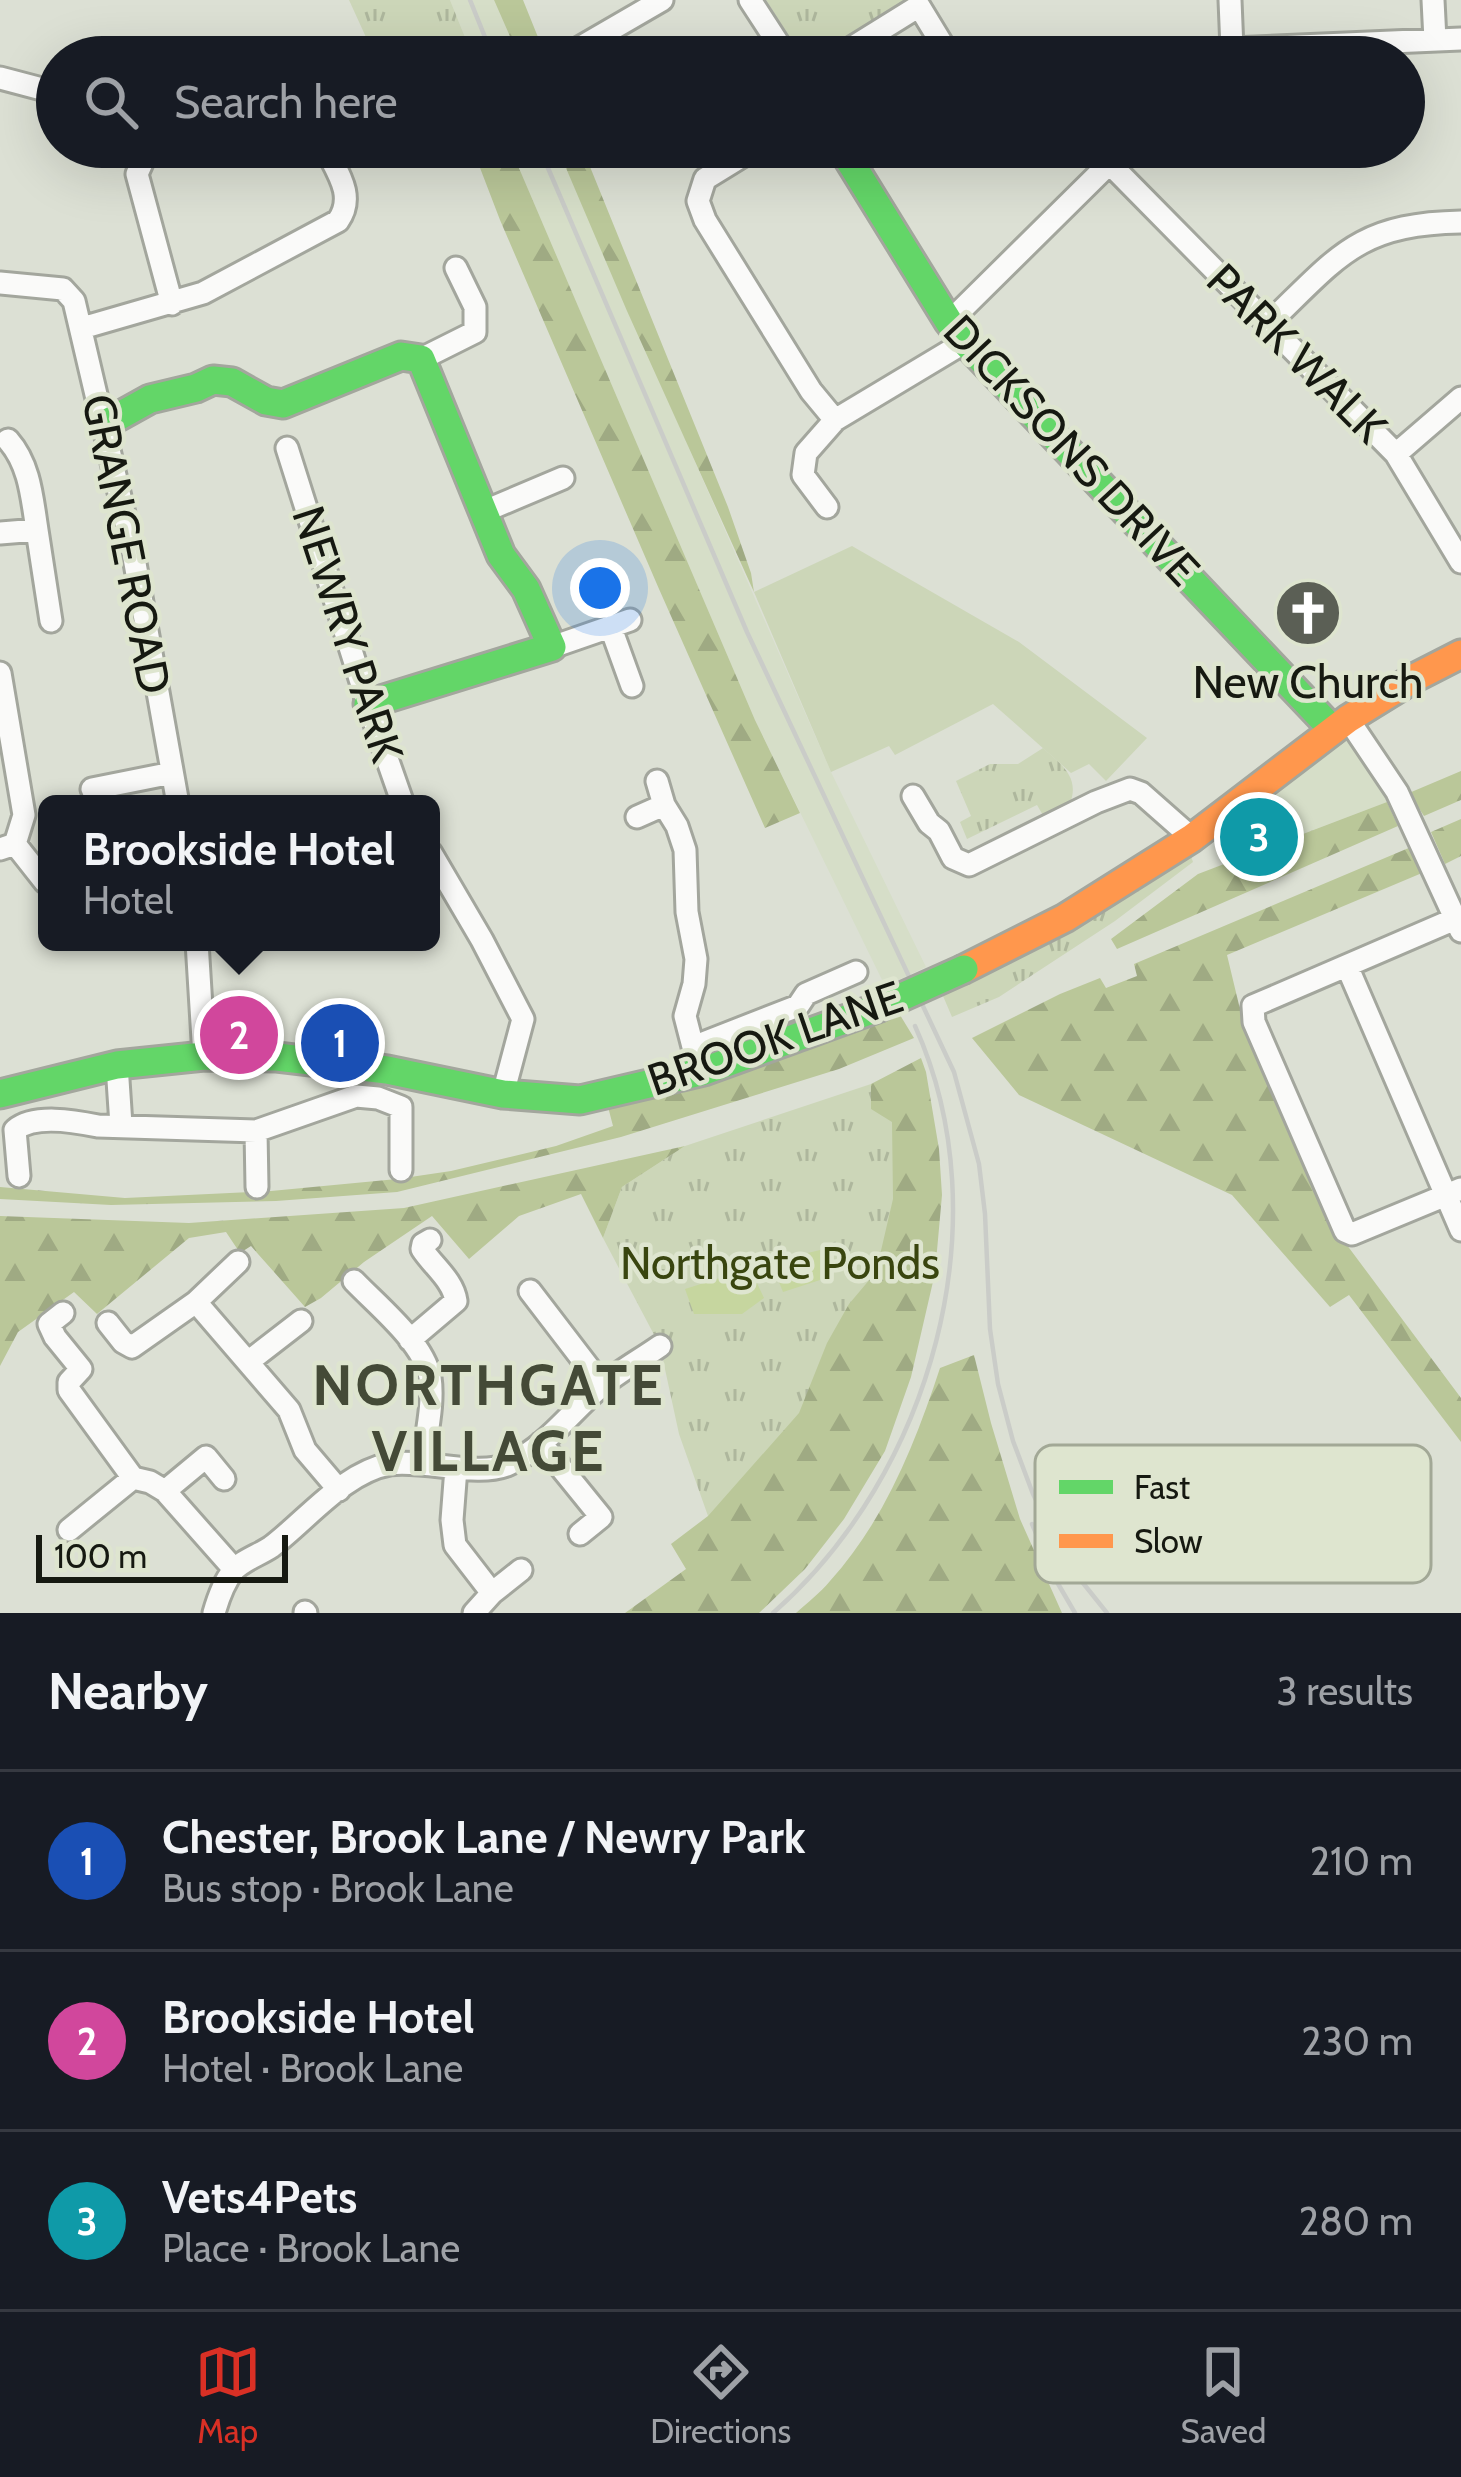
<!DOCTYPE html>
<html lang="en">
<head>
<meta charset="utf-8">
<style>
	:root { --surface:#171b24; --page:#242831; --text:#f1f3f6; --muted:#9ea1a6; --line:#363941; --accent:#d93025 }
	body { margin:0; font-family:Cabin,sans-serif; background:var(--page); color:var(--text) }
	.scale { position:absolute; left:36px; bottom:30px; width:252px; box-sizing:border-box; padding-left:12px; border:6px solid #161911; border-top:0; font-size:33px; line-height:42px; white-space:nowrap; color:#161911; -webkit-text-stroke:9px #dee5cf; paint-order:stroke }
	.you { position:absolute; left:600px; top:588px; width:42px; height:42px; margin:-30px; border:9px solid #fff; border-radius:50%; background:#1a73e8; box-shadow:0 0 0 18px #1a73e833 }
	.badge { display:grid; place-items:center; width:78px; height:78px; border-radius:50%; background:var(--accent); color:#fff; font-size:39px; font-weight:700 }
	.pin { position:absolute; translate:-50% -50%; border:6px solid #fff; box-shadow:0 3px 12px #0006 }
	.popup { position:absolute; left:38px; top:795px; width:402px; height:156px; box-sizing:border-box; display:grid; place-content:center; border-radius:18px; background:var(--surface); filter:drop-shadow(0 3px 9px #0005); font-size:39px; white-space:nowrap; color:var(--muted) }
	.popup b { font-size:45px; color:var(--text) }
	.popup::after { content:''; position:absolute; left:50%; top:100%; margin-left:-24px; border:24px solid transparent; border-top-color:var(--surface) }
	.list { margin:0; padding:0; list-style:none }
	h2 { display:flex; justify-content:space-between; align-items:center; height:156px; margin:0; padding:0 48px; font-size:51px }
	h2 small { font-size:39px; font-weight:400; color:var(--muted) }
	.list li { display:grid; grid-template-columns:78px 1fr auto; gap:36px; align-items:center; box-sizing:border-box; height:180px; padding:0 48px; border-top:3px solid var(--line) }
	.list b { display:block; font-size:45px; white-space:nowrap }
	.list p { margin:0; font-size:39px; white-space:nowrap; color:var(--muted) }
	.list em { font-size:39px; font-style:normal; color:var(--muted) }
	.icon { flex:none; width:66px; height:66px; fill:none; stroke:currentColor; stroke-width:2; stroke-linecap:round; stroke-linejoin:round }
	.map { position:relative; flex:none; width:1461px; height:1613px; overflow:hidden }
	.search { position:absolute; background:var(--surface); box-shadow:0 12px 48px #0002; left:36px; right:36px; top:36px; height:132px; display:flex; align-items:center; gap:30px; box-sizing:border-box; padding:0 42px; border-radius:66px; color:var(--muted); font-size:45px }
	.sheet { height:696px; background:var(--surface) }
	nav { display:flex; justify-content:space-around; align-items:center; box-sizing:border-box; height:168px; border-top:3px solid var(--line); background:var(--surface); font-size:33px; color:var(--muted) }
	nav a { display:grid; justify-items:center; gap:6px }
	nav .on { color:var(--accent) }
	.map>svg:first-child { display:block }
	.built { fill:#d6dec8 }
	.grass { fill:url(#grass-tufts) }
	.forest { fill:url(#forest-firs) }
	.garden { fill:#ccd6b8 }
	.water { fill:#c6d69f }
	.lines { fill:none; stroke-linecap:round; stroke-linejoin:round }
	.street-casing { stroke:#a3a69d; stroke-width:27 }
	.fast-casing { stroke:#a3a69d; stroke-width:33 }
	.slow-casing { stroke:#a3a69d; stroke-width:33 }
	.street { stroke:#fafaf9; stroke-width:21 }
	.fast { stroke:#63d668; stroke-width:27 }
	.slow { stroke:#ff974d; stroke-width:27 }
	.rail { stroke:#caccc8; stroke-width:4.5 }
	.fast-bridge-casing { stroke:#a3a69d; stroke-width:33; stroke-linecap:butt }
	.fast-bridge { stroke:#63d668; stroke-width:27 }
	.labels { text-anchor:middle; stroke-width:9; stroke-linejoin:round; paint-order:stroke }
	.street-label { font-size:45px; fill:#161911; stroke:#dee5cf }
	.poi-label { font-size:45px; fill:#161911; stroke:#dee5cf }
	.park-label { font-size:45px; fill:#39450f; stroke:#dee5cf }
	.district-label { font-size:57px; font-weight:bold; letter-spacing:3px; fill:#444a37; stroke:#dee5cf }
	.key { fill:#dee5cf; stroke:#a2a896; stroke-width:3 }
	.key-label { font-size:33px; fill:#161911 }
</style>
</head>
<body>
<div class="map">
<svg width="1461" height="1613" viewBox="0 0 1461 1613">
	<defs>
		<pattern id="grass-tufts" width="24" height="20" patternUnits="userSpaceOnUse" patternTransform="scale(3)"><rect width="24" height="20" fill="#ccd6b8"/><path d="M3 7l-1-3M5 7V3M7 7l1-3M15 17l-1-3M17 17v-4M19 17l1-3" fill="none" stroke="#aeb79d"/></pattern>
		<pattern id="forest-firs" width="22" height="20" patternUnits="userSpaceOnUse" patternTransform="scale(3)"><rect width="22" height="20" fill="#bac799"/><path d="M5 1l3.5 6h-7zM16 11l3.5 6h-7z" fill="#9faa83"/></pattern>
	</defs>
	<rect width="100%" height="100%" fill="#dce0d4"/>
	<!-- built -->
	<path class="built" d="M450,0H494L519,57H473Z
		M510,147H557L831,772L926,967L885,986L755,720Z
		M1348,719L1397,792L1387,802L1239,858L1221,817Z"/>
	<!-- grass -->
	<path class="grass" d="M349,0H450L473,57H375Z
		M766,0H917L828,57H802Z
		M1043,748C1062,765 1080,777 1070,804L1044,817L1037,805L967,839L960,822L971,816L956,781L990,764H1018Z
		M1188,847L1193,862L1115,921L999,997L952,1017L940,989Z
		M871,1084L934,1177L738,1552L708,1516L679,1434L660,1346L603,1238L622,1187L685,1146Z"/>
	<!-- forest -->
	<path class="forest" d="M494,0H523L546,57H519Z
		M472,147H510L755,720L800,813L765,828L659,589L500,220Z
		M557,147H582L728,507L751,573L754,592L627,311Z
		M1461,771V800L1424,816L1409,793Z
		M1387,802L1398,826L1117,949L1111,939L1198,874Z
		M1461,819V856L1445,864L1431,832Z
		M1411,847L1422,873L1227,955L1239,1005L1332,1225L1461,1398V1442L1349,1295L1330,1307L1232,1195L1019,1095L972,1038L1060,994L1100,978L1106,988L1137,976L1134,964Z
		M897,1010L914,1038L839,1069L621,1137L397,1192L276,1201L111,1205L0,1199V1187L125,1198L271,1191L397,1179L451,1171L556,1146L613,1126L607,1103Z
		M921,1058L926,1072L939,1149L942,1195L935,1273L911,1377L885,1451L844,1519L805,1569L759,1613H625L686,1569L671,1544L708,1516L799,1413L827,1343L849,1304L876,1272L893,1199L892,1122L871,1109V1084Z
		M685,1146L622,1187L603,1238L581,1194L519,1216L469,1259L432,1216L364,1262L321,1298L305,1307L251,1246L240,1253L226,1232L189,1238L97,1314L74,1292L18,1332L0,1366V1216L189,1223L404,1208Z
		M974,1355L991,1423L1020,1519L1062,1613H796C807,1603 820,1593 830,1581C885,1520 915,1444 940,1368Z"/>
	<!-- garden -->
	<path class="garden" d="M852,546L1019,642L1147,738L1106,781L1089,764L1071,773L993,704L895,755L889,746L831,772L754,592Z"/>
	<!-- water -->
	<path class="water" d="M820,1250V1280L783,1292L771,1262Z
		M726,1276L755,1279L764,1298L742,1314H694L685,1289Z"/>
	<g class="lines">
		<!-- street casing -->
		<g class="street-casing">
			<path id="street" d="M750,0L787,57
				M1230,0L1232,49
				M1433,0L1435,40
				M574,51L662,0
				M837,57L919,6L950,57
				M1222,57L1232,49L1461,39
				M0,78L57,93
				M158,147L145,156L137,174L172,304
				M757,147L705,179L698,201L705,220L811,391L835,420L965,342
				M1109,163L1396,454L1461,562
				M0,283L63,289L74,301L133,552L178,804
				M949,322L1126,147
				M1268,324C1338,257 1357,224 1461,222
				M82,328L203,293L338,221C356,196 337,172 325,147
				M421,359L475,332V307L456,268
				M8,440C30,465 32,498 37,530
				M287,448L368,704L403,804
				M1396,454L1461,398
				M827,507L803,475L806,453L835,420
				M485,511L563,478
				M0,533L37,530L51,621
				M611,628L632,686
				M552,647L630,620
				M0,673L24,815L15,844L0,849
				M1348,719L1397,792L1461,931
				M657,781L664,805L677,826L685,850L687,912L696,959L694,984L685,1016L693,1047L704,1071
				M92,789L172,773
				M913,796L929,823L939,831L953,858L969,865L1096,802L1130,789L1141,793L1192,838
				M637,817L664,805
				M15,844L45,882
				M431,853L482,940L523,1019L503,1094
				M1455,919L1253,1006L1254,1022L1345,1231L1352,1234L1461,1189
				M197,942L204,1056
				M1347,966L1461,1230
				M693,1047L798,1006L806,994L856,972
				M117,1065L121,1125
				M256,1131L257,1187
				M19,1176L15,1130C34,1114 74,1121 98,1126L256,1131L356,1096L378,1098L401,1107V1170
				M354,1281C378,1306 423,1342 430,1377C434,1404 426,1435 423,1462
				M530,1291L602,1385
				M196,1302L289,1410L305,1450L339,1490
				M63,1313L49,1324L55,1337L81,1369L69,1382V1390L133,1478L150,1482L165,1491L234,1569
				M108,1323L123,1342L132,1347L196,1302L238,1262
				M410,1340L456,1301C453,1280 433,1266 422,1249L423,1244L430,1240
				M248,1362L301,1321
				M541,1443L601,1517L580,1534
				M456,1468L452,1520L455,1545L492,1593L521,1570
				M165,1491L206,1457L224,1479
				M69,1530L133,1478
				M305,1612L306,1613
				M214,1613C218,1599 224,1582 233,1571C241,1561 259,1555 271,1547C307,1520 344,1472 390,1464C425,1459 479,1478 509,1464C545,1448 570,1413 599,1388C618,1372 640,1360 660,1346
				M474,1613L492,1593"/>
		</g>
		<!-- fast casing -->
		<g class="fast-casing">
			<path id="fast" d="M841,147L949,322L965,342L1333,730
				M105,424L150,399L196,388L213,380L232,382L266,401L283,404L401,356L421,359L501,555L526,589L552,647L368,704
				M0,1094L117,1065L204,1056L277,1057L387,1070L503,1094L580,1100L704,1071L877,1008"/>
		</g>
		<!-- slow casing -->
		<g class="slow-casing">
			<path id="slow" d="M964,969L1065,918L1192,838L1348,719L1416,677L1461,654"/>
		</g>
		<!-- street -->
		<use href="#street" class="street"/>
		<!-- fast -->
		<use href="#fast" class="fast"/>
		<!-- slow -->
		<use href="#slow" class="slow"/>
		<!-- rail -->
		<path class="rail" d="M470,0L493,57
			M539,147L747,632L954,1072L979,1164L985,1214L990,1329L998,1384L1013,1441L1033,1494L1057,1542L1083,1583L1107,1613
			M1032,1524L1057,1582L1075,1613
			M773,1613C931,1475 1003,1221 915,1026"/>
		<!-- fast-bridge casing -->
		<g class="fast-bridge-casing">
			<path id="fast-bridge" d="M877,1008L964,969"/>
		</g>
		<!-- fast-bridge -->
		<use href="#fast-bridge" class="fast-bridge"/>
	</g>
	<!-- icons -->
	<defs>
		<g id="church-disc" transform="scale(3.45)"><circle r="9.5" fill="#5b5f55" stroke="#dee5cf"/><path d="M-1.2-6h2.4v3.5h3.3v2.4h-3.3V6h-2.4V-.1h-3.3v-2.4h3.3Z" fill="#fff"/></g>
	</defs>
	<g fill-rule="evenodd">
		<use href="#church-disc" x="1308" y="613"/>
	</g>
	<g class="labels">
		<!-- street labels -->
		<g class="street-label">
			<text transform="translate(1297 353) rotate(45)" y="16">PARK WALK</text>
			<text transform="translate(1072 450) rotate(47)" y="16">DICKSONS DRIVE</text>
			<text transform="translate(127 544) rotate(79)" y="16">GRANGE ROAD</text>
			<text transform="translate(348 634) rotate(72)" y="16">NEWRY PARK</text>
			<text transform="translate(775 1038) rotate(-19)" y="16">BROOK LANE</text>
		</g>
		<!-- poi labels -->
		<g class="poi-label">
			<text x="1308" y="698">New Church</text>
		</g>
		<!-- park labels -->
		<g class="park-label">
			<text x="780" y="1279">Northgate Ponds</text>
		</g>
		<!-- district labels -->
		<g class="district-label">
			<text x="489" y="1405">NORTHGATE<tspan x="489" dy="66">VILLAGE</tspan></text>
		</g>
	</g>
	<!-- legend -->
	<rect x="1035" y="1445" width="396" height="138" rx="18" class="key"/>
	<rect x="1059" y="1480" width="54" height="14" fill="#63d668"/>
	<rect x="1059" y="1534" width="54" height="14" fill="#ff974d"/>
	<g class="key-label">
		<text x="1134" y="1499">Fast</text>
		<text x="1134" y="1553">Slow</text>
	</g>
</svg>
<div class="scale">100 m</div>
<div class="you"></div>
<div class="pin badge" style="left:340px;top:1043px;background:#1a4fb4">1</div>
<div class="pin badge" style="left:239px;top:1035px;background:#d1479c">2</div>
<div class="popup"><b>Brookside Hotel</b>Hotel</div>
<div class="pin badge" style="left:1259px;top:837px;background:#0f9aa8">3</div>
<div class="search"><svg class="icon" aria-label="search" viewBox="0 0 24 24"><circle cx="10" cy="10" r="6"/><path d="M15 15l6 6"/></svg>Search here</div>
</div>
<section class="sheet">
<h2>Nearby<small>3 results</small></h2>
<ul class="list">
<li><span class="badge" style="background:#1a4fb4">1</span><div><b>Chester, Brook Lane / Newry Park</b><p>Bus stop · Brook Lane</p></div><em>210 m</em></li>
<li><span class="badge" style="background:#d1479c">2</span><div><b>Brookside Hotel</b><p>Hotel · Brook Lane</p></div><em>230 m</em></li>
<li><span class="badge" style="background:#0f9aa8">3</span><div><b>Vets4Pets</b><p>Place · Brook Lane</p></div><em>280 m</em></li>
</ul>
</section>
<nav>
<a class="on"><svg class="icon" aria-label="map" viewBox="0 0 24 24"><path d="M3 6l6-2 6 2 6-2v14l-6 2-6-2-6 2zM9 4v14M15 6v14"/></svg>Map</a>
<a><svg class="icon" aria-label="directions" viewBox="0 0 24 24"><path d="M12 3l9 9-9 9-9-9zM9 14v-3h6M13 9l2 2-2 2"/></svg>Directions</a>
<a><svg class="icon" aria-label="saved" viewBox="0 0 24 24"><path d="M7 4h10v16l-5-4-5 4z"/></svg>Saved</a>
</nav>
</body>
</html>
